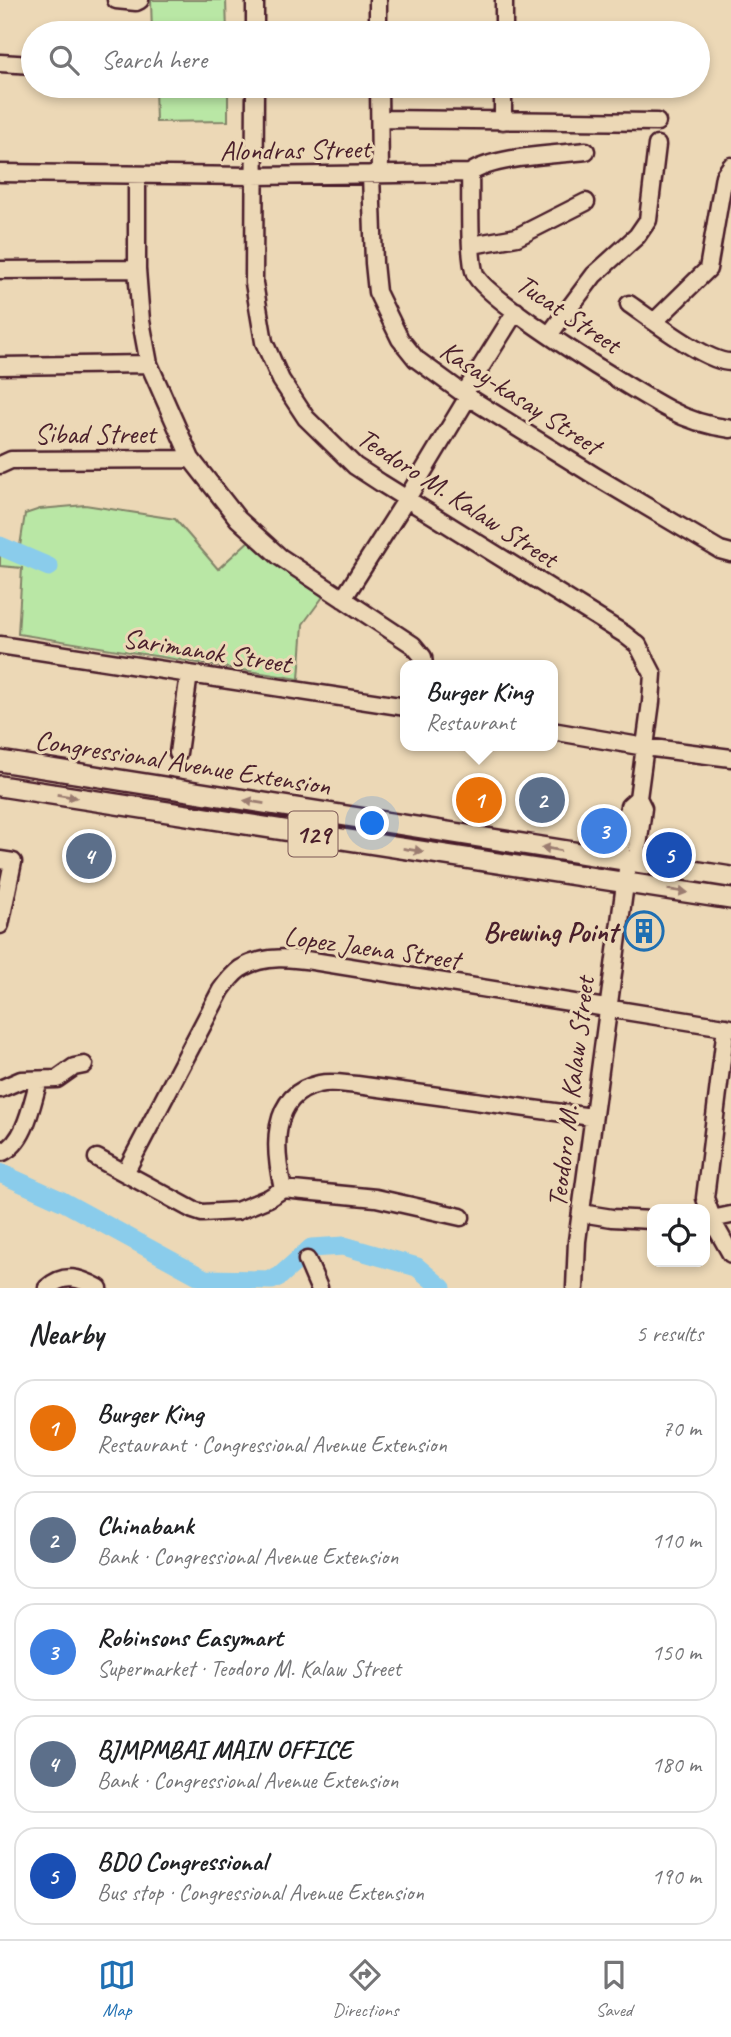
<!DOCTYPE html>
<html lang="en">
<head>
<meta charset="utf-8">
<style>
	:root { --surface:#fff; --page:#f6f6f6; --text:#202124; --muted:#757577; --line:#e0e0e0; --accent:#1f6fb2 }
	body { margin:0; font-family:Caveat,sans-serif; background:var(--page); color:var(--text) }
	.controls { position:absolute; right:21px; bottom:21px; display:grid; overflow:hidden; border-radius:14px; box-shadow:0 4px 10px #0003 }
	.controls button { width:63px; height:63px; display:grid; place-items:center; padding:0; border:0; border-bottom:2px solid var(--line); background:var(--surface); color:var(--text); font:35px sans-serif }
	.you { position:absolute; left:373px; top:824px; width:24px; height:24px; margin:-18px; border:5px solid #fff; border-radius:50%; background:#1a73e8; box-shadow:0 0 0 10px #1a73e833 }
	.badge { display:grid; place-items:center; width:46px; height:46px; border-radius:50%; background:var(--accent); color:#fff; font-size:23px; font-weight:700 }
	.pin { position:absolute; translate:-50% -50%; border:4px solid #fff; box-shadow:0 2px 7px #0006 }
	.popup { position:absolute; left:400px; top:660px; width:158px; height:91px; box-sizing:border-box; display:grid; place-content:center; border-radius:14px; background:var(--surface); filter:drop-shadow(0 2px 5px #0005); font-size:23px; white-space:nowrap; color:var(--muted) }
	.popup b { font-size:26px; color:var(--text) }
	.popup::after { content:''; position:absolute; left:50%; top:100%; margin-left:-14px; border:14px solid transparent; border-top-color:var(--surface) }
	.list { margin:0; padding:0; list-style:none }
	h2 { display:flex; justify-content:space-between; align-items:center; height:91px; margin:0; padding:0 28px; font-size:30px }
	h2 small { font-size:23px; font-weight:400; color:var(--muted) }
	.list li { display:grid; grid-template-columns:46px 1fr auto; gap:21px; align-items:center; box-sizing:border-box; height:98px; margin:0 14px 14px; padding:0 14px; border:2px solid var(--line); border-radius:21px }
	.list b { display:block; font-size:26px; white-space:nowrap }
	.list p { margin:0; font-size:23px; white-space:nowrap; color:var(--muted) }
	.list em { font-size:23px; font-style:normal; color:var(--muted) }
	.icon { flex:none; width:38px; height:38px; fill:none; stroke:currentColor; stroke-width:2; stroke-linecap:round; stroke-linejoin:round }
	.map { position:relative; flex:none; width:731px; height:1288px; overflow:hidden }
	.search { position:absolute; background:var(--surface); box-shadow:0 4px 10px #0003; left:21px; right:21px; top:21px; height:77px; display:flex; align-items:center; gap:18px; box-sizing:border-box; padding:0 24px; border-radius:38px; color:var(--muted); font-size:26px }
	.sheet { height:651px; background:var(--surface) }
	nav { display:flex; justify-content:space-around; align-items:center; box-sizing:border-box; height:98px; border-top:2px solid var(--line); background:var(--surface); font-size:19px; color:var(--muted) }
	nav a { display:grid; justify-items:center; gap:4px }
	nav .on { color:var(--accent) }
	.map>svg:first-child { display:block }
	.green { fill:#b9e7a5; stroke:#828368; stroke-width:2 }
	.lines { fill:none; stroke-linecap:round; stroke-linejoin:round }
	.river { stroke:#8acceb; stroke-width:19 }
	.minor-casing { stroke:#4a1f2b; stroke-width:21 }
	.major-casing { stroke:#4a1f2b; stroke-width:24 }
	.minor { stroke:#ecd8b6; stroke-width:16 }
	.major { stroke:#ecd8b6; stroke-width:19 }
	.oneway { fill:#9b7c70 }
	.labels { text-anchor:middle; stroke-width:6; stroke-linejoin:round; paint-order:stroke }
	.shield { fill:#ecd8b6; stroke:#7b5655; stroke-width:2 }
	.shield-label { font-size:26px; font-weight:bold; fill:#4a1f2b }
	.street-label { font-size:28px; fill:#4a1f2b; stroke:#ecd8b6 }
	.poi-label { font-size:28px; font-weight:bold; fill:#4a1f2b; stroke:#ecd8b6; text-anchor:end }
</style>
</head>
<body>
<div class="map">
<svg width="731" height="1288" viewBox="0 0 731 1288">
	<rect width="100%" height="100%" fill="#ecd8b6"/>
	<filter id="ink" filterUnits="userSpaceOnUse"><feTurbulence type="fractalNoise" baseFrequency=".0143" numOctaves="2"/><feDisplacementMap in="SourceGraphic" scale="14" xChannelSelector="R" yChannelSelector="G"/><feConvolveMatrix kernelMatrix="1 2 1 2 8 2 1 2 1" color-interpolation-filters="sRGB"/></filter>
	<g filter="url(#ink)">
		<!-- green -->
		<path class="green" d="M151,0H226L227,33H152Z
			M155,86H228V121L156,122Z
			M85,505L175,519L218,569L252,538L325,594L303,624L299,679L18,634L22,568L0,566V541L20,546L25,514L40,509Z"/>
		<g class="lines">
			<!-- river -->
			<path class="river" d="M0,546L49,567
				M0,1173L62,1201L205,1279L272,1280L280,1276L311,1248L344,1246L417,1267L442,1288"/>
			<!-- minor casing -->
			<g class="minor-casing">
				<path id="minor" d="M116,0L136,2L140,0
					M255,0V33
					M378,0V33
					M504,33V0
					M0,63L33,65
					M255,86L254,283L264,342L281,380L306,418L355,466L381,483L624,634L638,645L653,674L651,702L638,798L643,808L636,863
					M379,86L380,174
					M380,119L657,122
					M503,121V86
					M0,173L253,176L470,173C494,156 555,155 586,151
					M470,173C471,195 468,256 475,274C484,299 639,394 670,410C690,421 709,426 731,429
					M371,174L374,263L377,292L400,339L416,359L468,397L595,476L720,550L731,553
					M137,175V269L141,321L149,364L191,459L238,519L280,557L413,645L423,657L424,665
					M472,245L517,237L586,202
					M0,270L137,269
					M629,304C651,319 707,363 731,362
					M655,321L708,269L724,176L731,166
					M549,335L594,275L637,236L648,220L657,145
					M0,366L149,364
					M464,394L516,311
					M0,465L11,460L191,459
					M343,599L406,500L468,397
					M0,645L406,707
					M552,731L645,747L731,758
					M178,753L189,674
					M0,860L13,862L0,925
					M619,860L629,806L638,798
					M726,1027L705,1198L714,1224L731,1254
					M0,1089L21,1080L57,1079L74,1067L84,1065
					M0,1149L3,1152C26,1142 32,1102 39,1080
					M97,1158L193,1210L202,1213L237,1211L269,1198L283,1189L376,1198L461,1217
					M125,1173L221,990C226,983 233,974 240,969C264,954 293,958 319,962L731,1028
					M283,1189C274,1150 269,1095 319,1084C331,1081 345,1084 357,1085L592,1117
					M581,1213L612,1218L652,1220
					M712,1219L731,1215
					M307,1260L319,1288
					M47,1288C64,1272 80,1278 99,1288
					M575,1288L577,1241L628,862"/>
			</g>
			<!-- major casing -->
			<g class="major-casing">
				<path id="major" d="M0,761L731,877
					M0,786L731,899"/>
			</g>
			<!-- minor -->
			<use href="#minor" class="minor"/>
			<!-- major -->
			<use href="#major" class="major"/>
		</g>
		<!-- one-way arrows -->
		<defs><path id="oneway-solid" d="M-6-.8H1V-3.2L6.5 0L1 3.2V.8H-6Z" transform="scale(1.75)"/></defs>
		<g class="oneway">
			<use href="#oneway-solid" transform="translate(67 796) rotate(9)"/>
			<use href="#oneway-solid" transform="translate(254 802) rotate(-171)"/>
			<use href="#oneway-solid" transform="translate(551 849) rotate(-171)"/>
			<use href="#oneway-solid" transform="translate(413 850) rotate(9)"/>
			<use href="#oneway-solid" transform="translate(678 891) rotate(9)"/>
		</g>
	</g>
	<!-- icons -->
	<defs>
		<g id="building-ring" transform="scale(2.0125)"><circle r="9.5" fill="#ecd8b6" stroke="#1f6fb2" stroke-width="1.5"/><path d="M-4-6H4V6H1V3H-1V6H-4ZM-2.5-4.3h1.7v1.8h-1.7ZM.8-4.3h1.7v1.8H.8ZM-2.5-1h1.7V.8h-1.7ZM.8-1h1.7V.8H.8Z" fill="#1f6fb2"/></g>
	</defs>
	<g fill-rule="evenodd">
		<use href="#building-ring" x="644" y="931"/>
	</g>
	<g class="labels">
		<!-- shield labels -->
		<rect class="shield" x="288.5" y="811.5" width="49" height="45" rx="5"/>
		<g class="shield-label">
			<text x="313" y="843">129</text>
		</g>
		<!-- street labels -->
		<g class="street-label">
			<text transform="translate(295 149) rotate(-1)" y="10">Alondras Street</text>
			<text transform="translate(569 313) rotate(34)" y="10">Tucat Street</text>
			<text transform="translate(521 397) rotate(33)" y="10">Kasay-kasay Street</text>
			<text x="95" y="443">Sibad Street</text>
			<text transform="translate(458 497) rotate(33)" y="10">Teodoro M. Kalaw Street</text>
			<text transform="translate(207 650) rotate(9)" y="10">Sarimanok Street</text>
			<text transform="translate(183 762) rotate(9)" y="10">Congressional Avenue Extension</text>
			<text transform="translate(372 947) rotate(8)" y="10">Lopez Jaena Street</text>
			<text transform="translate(570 1092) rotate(-83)" y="10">Teodoro M. Kalaw Street</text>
		</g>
		<!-- poi labels -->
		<g class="poi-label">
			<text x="617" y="941">Brewing Point</text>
		</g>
	</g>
</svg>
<div class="controls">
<button><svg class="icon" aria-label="locate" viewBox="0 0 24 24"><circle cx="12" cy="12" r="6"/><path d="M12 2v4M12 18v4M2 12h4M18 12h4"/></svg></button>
</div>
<div class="you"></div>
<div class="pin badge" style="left:479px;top:800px;background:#e8710a">1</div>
<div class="popup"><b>Burger King</b>Restaurant</div>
<div class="pin badge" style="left:542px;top:800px;background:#5c6f8a">2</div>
<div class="pin badge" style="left:604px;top:831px;background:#3f7fe0">3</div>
<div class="pin badge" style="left:89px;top:856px;background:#5c6f8a">4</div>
<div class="pin badge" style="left:669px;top:855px;background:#1a4fb4">5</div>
<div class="search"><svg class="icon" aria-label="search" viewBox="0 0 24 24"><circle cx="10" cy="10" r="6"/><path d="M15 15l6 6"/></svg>Search here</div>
</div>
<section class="sheet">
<h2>Nearby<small>5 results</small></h2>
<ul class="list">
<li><span class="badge" style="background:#e8710a">1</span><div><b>Burger King</b><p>Restaurant · Congressional Avenue Extension</p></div><em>70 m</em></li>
<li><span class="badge" style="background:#5c6f8a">2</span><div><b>Chinabank</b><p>Bank · Congressional Avenue Extension</p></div><em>110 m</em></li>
<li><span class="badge" style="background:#3f7fe0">3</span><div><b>Robinsons Easymart</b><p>Supermarket · Teodoro M. Kalaw Street</p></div><em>150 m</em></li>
<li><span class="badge" style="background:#5c6f8a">4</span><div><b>BJMPMBAI MAIN OFFICE</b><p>Bank · Congressional Avenue Extension</p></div><em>180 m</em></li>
<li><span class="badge" style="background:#1a4fb4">5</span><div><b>BDO Congressional</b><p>Bus stop · Congressional Avenue Extension</p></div><em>190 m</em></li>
</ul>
</section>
<nav>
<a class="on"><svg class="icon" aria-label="map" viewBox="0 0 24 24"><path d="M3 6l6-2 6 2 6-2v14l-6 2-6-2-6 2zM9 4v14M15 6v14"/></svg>Map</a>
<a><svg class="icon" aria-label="directions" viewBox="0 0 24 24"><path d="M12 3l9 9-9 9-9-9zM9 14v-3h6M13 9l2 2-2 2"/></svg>Directions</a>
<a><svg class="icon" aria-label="saved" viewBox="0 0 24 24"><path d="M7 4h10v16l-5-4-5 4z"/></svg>Saved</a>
</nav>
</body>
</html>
